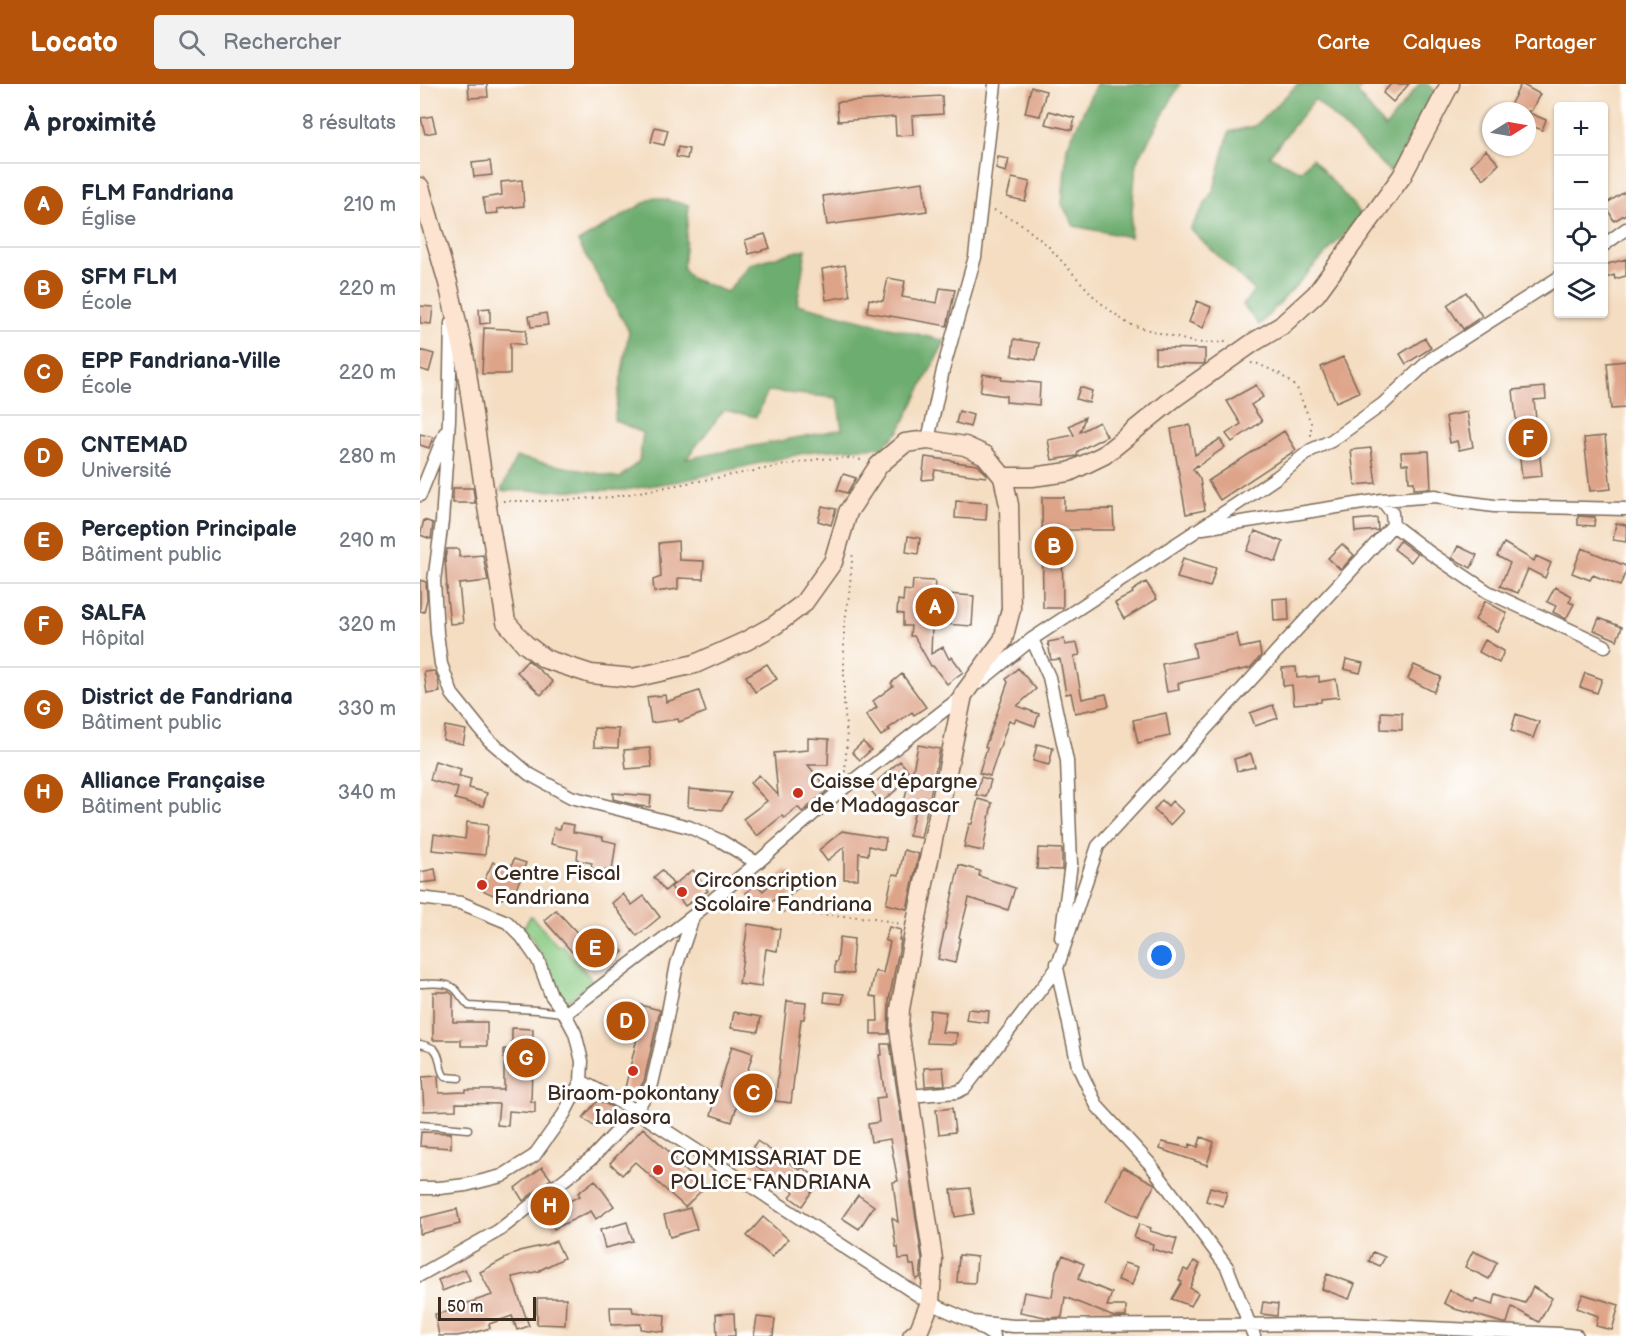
<!DOCTYPE html>
<html lang="fr">
<head>
<meta charset="utf-8">
<style>
	:root { --surface:#fff; --page:#f2f2f3; --text:#1f2937; --muted:#747a83; --line:#e0e1e3; --accent:#b45309 }
	body { margin:0; font-family:"Balsamiq Sans",sans-serif; background:var(--page); color:var(--text) }
	.controls { position:absolute; right:18px; top:18px; display:grid; overflow:hidden; border-radius:6px; box-shadow:0 2px 4px #0004 }
	.controls button { width:54px; height:54px; display:grid; place-items:center; padding:0; border:0; border-bottom:2px solid var(--line); background:var(--surface); color:var(--text); font:30px sans-serif }
	.compass { position:absolute; left:1062px; top:18px; width:54px; height:54px; border-radius:50%; background:var(--surface); box-shadow:0 2px 4px #0004; rotate:79deg }
	.scale { position:absolute; left:18px; bottom:15px; width:98px; box-sizing:border-box; padding-left:6px; border:3px solid #3b2a1e; border-top:0; font-size:16px; line-height:21px; white-space:nowrap; color:#3b2a1e; -webkit-text-stroke:4px #fff; paint-order:stroke }
	.you { position:absolute; left:742px; top:872px; width:21px; height:21px; margin:-15px; border:4px solid #fff; border-radius:50%; background:#1a73e8; box-shadow:0 0 0 9px #1a73e833 }
	.badge { display:grid; place-items:center; width:39px; height:39px; border-radius:50%; background:var(--accent); color:#fff; font-size:20px; font-weight:700 }
	.pin { position:absolute; translate:-50% -50%; border:3px solid #fff; box-shadow:0 2px 6px #0006 }
	.list { margin:0; padding:0; list-style:none }
	h2 { display:flex; justify-content:space-between; align-items:center; height:78px; margin:0; padding:0 24px; font-size:26px }
	h2 small { font-size:20px; font-weight:400; color:var(--muted) }
	.list li { display:grid; grid-template-columns:39px 1fr auto; gap:18px; align-items:center; box-sizing:border-box; height:84px; padding:0 24px; border-top:2px solid var(--line) }
	.list b { display:block; font-size:22px; white-space:nowrap }
	.list p { margin:0; font-size:20px; white-space:nowrap; color:var(--muted) }
	.list em { font-size:20px; font-style:normal; color:var(--muted) }
	.icon { flex:none; width:33px; height:33px; fill:none; stroke:currentColor; stroke-width:2; stroke-linecap:round; stroke-linejoin:round }
	.map { position:relative; flex:none; width:1206px; height:1252px; overflow:hidden }
	header { display:flex; align-items:center; gap:36px; box-sizing:border-box; height:84px; padding:0 30px; background:var(--accent); color:#fff }
	header strong { font-size:28px }
	nav { display:flex; gap:33px; margin-inline-start:auto; font-size:21px }
	.search { width:420px; height:54px; background:var(--page); display:flex; align-items:center; gap:15px; box-sizing:border-box; padding:0 21px; border-radius:6px; color:var(--muted); font-size:22px }
	main { display:flex }
	aside { flex:1; background:var(--surface) }
	.map>svg:first-child { display:block }
	.green { fill:#88c981; stroke:#627a50; stroke-width:1.5 }
	.forest { fill:#6ead6f; stroke:#546c46; stroke-width:1.5; fill-rule:evenodd }
	.building { fill:#dea489 }
	.lines { fill:none; stroke-linecap:round; stroke-linejoin:round }
	.lane-casing { stroke:#7c6957; stroke-width:9 }
	.street-casing { stroke:#7c6957; stroke-width:15 }
	.secondary-casing { stroke:#7c6957; stroke-width:21 }
	.path { stroke:#7c6957; stroke-width:2; stroke-dasharray:1.5 4.5; stroke-linecap:butt }
	.lane { stroke:#fff; stroke-width:6 }
	.street { stroke:#fff; stroke-width:12 }
	.secondary { stroke:#fde4d1; stroke-width:18 }
	.poi-dot { fill:#c8321e; stroke:#fff; stroke-width:2 }
	.labels { text-anchor:middle; stroke-width:6; stroke-linejoin:round; paint-order:stroke }
	.poi-label { font-size:21px; fill:#3b2a1e; stroke:#fff; text-anchor:start }
</style>
</head>
<body>
<header>
<strong>Locato</strong>
<div class="search"><svg class="icon" aria-label="search" viewBox="0 0 24 24"><circle cx="10" cy="10" r="6"/><path d="M15 15l6 6"/></svg>Rechercher</div>
<nav><a>Carte</a><a>Calques</a><a>Partager</a></nav>
</header>
<main>
<aside>
<h2>À proximité<small>8 résultats</small></h2>
<ul class="list">
<li><span class="badge">A</span><div><b>FLM Fandriana</b><p>Église</p></div><em>210 m</em></li>
<li><span class="badge">B</span><div><b>SFM FLM</b><p>École</p></div><em>220 m</em></li>
<li><span class="badge">C</span><div><b>EPP Fandriana-Ville</b><p>École</p></div><em>220 m</em></li>
<li><span class="badge">D</span><div><b>CNTEMAD</b><p>Université</p></div><em>280 m</em></li>
<li><span class="badge">E</span><div><b>Perception Principale</b><p>Bâtiment public</p></div><em>290 m</em></li>
<li><span class="badge">F</span><div><b>SALFA</b><p>Hôpital</p></div><em>320 m</em></li>
<li><span class="badge">G</span><div><b>District de Fandriana</b><p>Bâtiment public</p></div><em>330 m</em></li>
<li><span class="badge">H</span><div><b>Alliance Française</b><p>Bâtiment public</p></div><em>340 m</em></li>
</ul>
</aside>
<div class="map">
<svg width="1206" height="1252" viewBox="0 0 1206 1252">
	<rect width="100%" height="100%" fill="#fff"/>
	<filter id="ink" filterUnits="userSpaceOnUse"><feTurbulence type="fractalNoise" baseFrequency=".0167" numOctaves="2"/><feDisplacementMap in="SourceGraphic" scale="12" xChannelSelector="R" yChannelSelector="G"/><feConvolveMatrix kernelMatrix="1 2 1 2 8 2 1 2 1" color-interpolation-filters="sRGB"/></filter>
	<filter id="wash" filterUnits="userSpaceOnUse"><feTurbulence type="fractalNoise" baseFrequency=".008" numOctaves="4" result="noise"/><feDisplacementMap in="SourceGraphic" scale="24" xChannelSelector="R" yChannelSelector="G"/><feGaussianBlur stdDeviation="1.35" result="paint"/><feColorMatrix in="noise" values="0 0 0 0 0 0 0 0 0 0 0 0 0 0 0 0 0 1.4 0 .05"/><feComposite in="paint" operator="in"/></filter>
	<g filter="url(#wash)">
		<rect width="100%" height="100%" fill="#f4ddc1"/>
		<!-- green -->
		<path class="green" d="M111,832L139,863L142,861L173,897L145,919L138,912L112,854L102,845Z"/>
		<!-- forest -->
		<path class="forest" d="M676,0H760L716,79L710,153L654,142L642,120L647,63Z
			M878,0H945L937,8L965,44L999,0H1007L1017,9L970,88L895,15L849,72L881,87L892,74L942,131L839,241L823,221L834,206L770,145L794,105L809,48L835,42Z
			M234,113L269,121L263,185L270,194L307,208L330,180L386,165L377,220L525,257L479,347L463,363L393,367L265,396L205,406L81,407L96,373L200,394L219,377L223,349L194,336L209,247L158,158ZM348,307L417,314L422,345L266,375L304,326L336,333Z"/>
		<g id="blocks">
			<!-- building -->
			<path class="building" d="M48,0H67L68,13L49,14Z
				M971,0H989L973,18L963,9Z
				M1101,0L1120,10L1111,27H1087Z
				M611,3L626,7L620,32L605,29Z
				M522,12L523,30L492,32L493,51L476,52L475,33L418,37L417,18Z
				M629,27L655,34L652,46L625,40Z
				M1107,28L1126,36L1122,46L1107,40Z
				M12,32L16,48L5,50L1,34Z
				M235,43L248,46L244,61L231,58Z
				M258,63L269,65L267,75L256,73Z
				M1066,66L1079,80L1064,95L1051,81Z
				M578,73L589,75L586,88L576,85Z
				M70,77L72,91L54,93L52,79Z
				M592,94L610,98L605,117L587,113Z
				M102,96L104,122L77,125L78,129L66,130L63,114L82,111L81,98Z
				M503,98L507,127L407,141L403,112Z
				M1206,107V130L1194,137L1185,120Z
				M345,150L350,164L329,170L325,156Z
				M1206,175V192L1195,195L1194,191L1184,195V181Z
				M425,181L430,212L406,216L402,185Z
				M468,194L485,197L482,213L517,219L520,204L535,206L527,242L447,228L449,215L463,217Z
				M1046,208L1062,232L1043,245L1027,221Z
				M777,217L791,223L783,244L769,238Z
				M0,222L13,223L11,240L0,239Z
				M70,224V239L60,240L59,225Z
				M126,229L128,241L111,243L109,232Z
				M64,244L106,246L105,261L90,259V290H62Z
				M1005,254L1011,264L986,280L980,270Z
				M594,255L619,259L616,276L592,272Z
				M735,264L785,265V279L783,280L735,279Z
				M0,266L14,270L9,288L0,285Z
				M923,273L939,308L916,318L901,283Z
				M1206,277V324L1191,325L1187,279Z
				M563,290L582,293L581,296L620,299L619,321L586,318V312L560,308Z
				M836,301L843,313L831,321L842,337L812,358L806,350L821,340L807,317Z
				M660,303L672,307L669,319L656,315Z
				M1125,303L1126,315L1114,316L1122,392L1102,394L1093,306Z
				M539,327L553,331L550,343L536,339Z
				M1047,328L1053,363L1039,366L1037,357L1030,359L1026,332Z
				M665,333L660,348L679,338L687,352L658,367L657,372L632,376L628,356L654,351L649,342Z
				M770,341L775,371L800,355L805,363L778,382L777,381L773,385L780,395L785,426L766,430L751,345Z
				M864,347L876,366L800,416L788,397Z
				M0,350L13,353L9,364L0,361Z
				M1185,352L1191,405L1170,407L1164,354Z
				M951,364L956,399L935,401L931,366Z
				M1009,367L1011,404L994,405V398H989L988,380H982L981,368Z
				M505,373L534,377V378L558,381L567,391L566,393L515,386L513,395L502,396Z
				M423,390L436,394L427,409L417,406Z
				M33,404H53L55,419H33Z
				M622,413H644V426L693,425L694,446H642L643,524H623Z
				M536,417L567,419L566,436L535,434Z
				M402,422L416,425L411,441L398,437Z
				M1158,432L1175,433L1174,442L1158,441Z
				M957,434L958,446L935,448L934,436Z
				M4,436L13,439L11,455L0,451Z
				M1196,439L1206,441V458L1193,456Z
				M835,447L863,458L856,478L827,467Z
				M488,452L500,454L498,470L486,468Z
				M258,457L259,476L284,477L283,495L258,494V505L234,508L233,496L241,493L239,459Z
				M980,457L997,470L991,478L974,465Z
				M1084,459L1114,477L1116,472L1131,479L1125,494L1108,485L1098,509L1080,502L1090,479L1077,472Z
				M922,460L934,471L921,486L908,474Z
				M1038,462L1057,471L1051,484L1032,474Z
				M1162,464L1206,482V487L1200,502L1173,491L1170,496L1152,489Z
				M27,465H39V473L63,471L68,497L39,500L43,539L30,540L26,503L27,504L25,474Z
				M763,474L796,484L790,503L757,494Z
				M0,496L6,498L7,515L4,528L0,527Z
				M493,496L515,497L514,509L554,512L552,542L510,539L512,544L511,570L523,563L529,575L532,573L543,588L527,600L513,582H511L494,552H490L491,542H483V530L477,529L478,516L483,517L484,506L492,507Z
				M726,498L737,515L704,535L695,519L713,509L712,507Z
				M1135,503L1152,512L1149,518L1154,520L1146,535L1133,528L1136,522L1127,518Z
				M868,514L869,536L854,537L853,515Z
				M1065,517L1087,529L1078,548L1055,536Z
				M1179,534L1202,543L1197,556L1174,546Z
				M817,550L820,564L839,560L841,572L830,584L758,599L759,606L747,608L742,580L776,573L773,559Z
				M644,555L645,561L657,559L660,571L654,572L662,615L686,610L689,622L655,629L651,609L646,610L640,575L631,576L628,558Z
				M1065,556L1084,567L1079,579L1059,568Z
				M926,575L943,579L940,589L924,585Z
				M108,576L133,598L121,611L97,588Z
				M347,580L357,595L335,608L326,592Z
				M994,581L1021,593L1014,608L988,595Z
				M876,583L877,594L899,592V598L916,595L919,613L901,615V618L874,620L872,601L863,602L862,584Z
				M598,584L616,605L597,622L619,630L615,642L596,635L594,638L589,636L570,692L559,689L567,664L565,663L588,598L586,595Z
				M15,587L18,596L20,608L7,610L4,588Z
				M1165,589L1182,595L1177,609L1160,603Z
				M482,590L506,623L494,631L492,628L468,645L470,646L461,652L446,631L457,623L453,617L473,602L471,599Z
				M279,607L286,628L259,638L258,635L231,639L227,613L245,611L246,618Z
				M853,621L858,634L835,642L830,629Z
				M961,628L982,629V646L961,645Z
				M746,629L750,652L718,659L713,636Z
				M1096,630L1119,638L1113,654L1091,647Z
				M25,642L46,646L43,660L23,656Z
				M174,644L199,645L198,664L174,663Z
				M388,654L409,655L408,681H388L408,706L382,728L378,723L364,734L362,732L337,752L323,735L347,717L330,699L339,691L358,711L354,669L388,666Z
				M443,658L451,666L440,676L432,668Z
				M617,660L633,664L629,681L613,677Z
				M498,661L520,665L501,754L489,752L496,721L484,719L489,695L461,719L449,704L480,677L492,691Z
				M230,664L232,683L206,685L204,666Z
				M831,670L835,683L817,687L814,675Z
				M15,677L41,685L39,692L51,695L49,704L67,709L63,722L35,715L38,704L10,696Z
				M561,693L571,696L566,713L556,711Z
				M269,705L312,709L302,726L268,723Z
				M193,709L231,712L230,723L219,722L193,715Z
				M558,715L572,719L563,767L544,763L549,740H552Z
				M742,716L748,722L752,717L763,727L750,741L734,726Z
				M47,738L68,741L65,771L12,766L14,750L45,755Z
				M142,739L154,741L153,748L183,753V756L196,759L192,787L171,784L172,779L157,776L158,766L131,760L134,744L140,745Z
				M422,747L466,754L464,766L449,762L448,771L439,769L438,795H424V763L407,777L399,766Z
				M618,764L642,765V786L617,785Z
				M484,766L499,770L487,825L466,820L473,790L479,791Z
				M94,775L106,779L95,808L87,804L82,815L60,805L73,778L90,786Z
				M539,781L560,787L559,792L595,804L588,826L549,814L539,853L540,854L535,879L518,875Z
				M15,785L17,797L0,799V788Z
				M366,785L381,801L361,820L355,815L343,826L326,809L336,800L343,807Z
				M242,786L253,800L245,807L234,793Z
				M273,786L288,807L265,822L251,803Z
				M203,810L212,821L224,812L240,833L217,852L192,819Z
				M136,826L164,856L152,868L124,836Z
				M328,840L360,845L357,867L346,865L341,903L319,900Z
				M469,843L481,846L479,856H481L469,916L468,950H451V937H458L457,913L450,912L455,887L463,889L470,858L465,856Z
				M188,851L203,868L187,881L173,864Z
				M420,853L434,855L432,879L433,890L415,889V878H417Z
				M13,908H29L33,911V938H67V962H41V956H13Z
				M405,908L424,910L422,920L404,918Z
				M367,917L386,919L384,935H381L371,1019L355,1017Z
				M212,919L240,926L224,997L218,1007L205,1004L219,946L206,943Z
				M548,925L569,927L568,939L546,936Z
				M510,926L526,928L522,948L537,949L536,960L507,959Z
				M314,928L341,933L338,948L311,944Z
				M92,944L113,945L111,1018H115V1029L89,1027L88,1042L77,1041L79,1020L36,1019V1026L4,1027L2,993L18,992L19,1009L46,1008V1006H84V965H92Z
				M461,960H470L502,1175L500,1194L496,1195L494,1181H490L489,1174L479,1175L478,1163H476L472,1134L478,1138L473,1098L478,1097L470,1055L451,1058L448,1040L459,1038L456,1014L465,1013L459,971H462Z
				M312,962L333,969L312,1038L291,1031Z
				M523,983L525,1001L505,1002L504,984Z
				M178,1016L192,1023L176,1044L163,1034Z
				M532,1024L535,1048L519,1050L516,1026Z
				M223,1044L256,1074L254,1077L275,1096L278,1094L286,1102L265,1123L215,1078L202,1091L190,1079Z
				M1,1048L31,1049V1064L0,1062Z
				M781,1053L794,1058L787,1081L740,1065L742,1058L769,1064L770,1060L778,1063Z
				M337,1057L380,1086L382,1083L400,1096L382,1122L370,1113L374,1108L325,1074Z
				M122,1083L131,1095L103,1117L95,1104Z
				M703,1083L735,1100L718,1133L686,1117Z
				M175,1096L194,1122L176,1135L171,1127L134,1145L126,1128L160,1112L158,1109Z
				M790,1103L807,1108L803,1122L786,1117Z
				M550,1104L554,1130L535,1133L531,1106Z
				M438,1111L454,1122L439,1145L422,1134Z
				M270,1124L277,1145L250,1153L244,1131Z
				M37,1125L40,1140L0,1150V1134Z
				M343,1133L368,1155L352,1173L327,1152Z
				M207,1138L213,1157L185,1164L180,1146Z
				M719,1140L731,1144L730,1147L757,1155L752,1171L732,1165L733,1160L714,1154Z
				M136,1157L144,1174L120,1186V1187L92,1193L109,1242L97,1246L92,1232L69,1240L70,1244L53,1249L37,1252H19L15,1230L46,1224L45,1220L72,1211L60,1188L99,1167L126,1161Z
				M1053,1167L1077,1178L1069,1195L1045,1183Z
				M953,1168L965,1173L960,1182L949,1177Z
				M539,1171L557,1173L555,1199L537,1198Z
				M643,1171L664,1180L658,1195L692,1209L687,1222H706V1233H694L645,1213L642,1233L630,1234L600,1228L604,1208L632,1213L636,1186Z
				M774,1177L780,1180L770,1204L778,1209L771,1222L752,1215L762,1198L759,1196L764,1185L768,1187Z
				M704,1179L718,1183L712,1201L698,1196Z
				M45,1185L50,1196L22,1207L18,1196Z
				M907,1190L935,1200L929,1215L902,1205Z
				M1113,1203L1132,1214L1119,1238L1092,1223L1087,1239H1083L1035,1225L1024,1219L1030,1206L1054,1219L1055,1215L1073,1221L1076,1210L1105,1219Z
				M1163,1210L1199,1221L1192,1246L1176,1242L1178,1232L1157,1224Z
				M117,1214H146L145,1241L117,1240Z
				M843,1218L858,1220L857,1232L841,1230Z
				M190,1223H212L213,1228L245,1231L244,1248L221,1245V1240L191,1241Z
				M314,1229L315,1252H297L296,1230Z
				M337,1233L355,1235L353,1252H334Z"/>
		</g>
	</g>
	<g filter="url(#ink)">
		<use href="#blocks" fill-opacity="0" stroke="#7c6957" stroke-width="1.5"/>
		<g class="lines">
			<!-- lane casing -->
			<g class="lane-casing">
				<path id="lane" d="M0,900C11,900 29,897 37,907C41,912 44,917 49,922L117,926L142,929
					M0,960C4,961 11,963 14,965C22,972 18,985 25,993L39,994
					M0,1041L48,1045"/>
			</g>
			<!-- street casing -->
			<g class="street-casing">
				<path id="street" d="M1184,161L1206,145
					M31,239L29,336L22,437L14,497L17,549L21,580L32,610L69,656L109,690L151,713L269,743L301,757L337,779
					M508,356L523,286L555,173L575,0
					M0,411L25,349
					M973,441L1010,469L1068,508L1185,562
					M783,444L962,416L1016,412L1036,417L1074,422L1206,425
					M612,555L629,593L647,677L651,780L641,853
					M558,599L612,555L817,420L857,393L891,366L911,357L963,320L1011,275L1138,194
					M0,814L41,819L87,838L102,853L118,876L131,911L145,930L155,949L162,977L161,997L144,1030L114,1072L82,1092L46,1101L19,1104H0
					M637,879V884L658,982L677,1022L730,1080L807,1183L834,1252
					M145,930L273,832L337,779L416,710L545,610
					M161,997L216,1027L510,1219L553,1238L593,1242L925,1240L1139,1250L1157,1252
					M489,1012L537,1008L545,1004L637,884L678,762L973,441L972,429L962,416
					M0,1191L78,1147L172,1074L216,1027L232,1000L245,944L257,880L273,833
					M554,1239L574,1252"/>
			</g>
			<!-- secondary casing -->
			<g class="secondary-casing">
				<path id="secondary" d="M0,103L28,199L44,269L66,417L86,538L105,560L125,575L171,590L213,594L275,580L326,557L355,541L383,520L413,478L428,428L459,381L485,359L508,356L545,362L565,371L583,393L589,421L591,525L583,556L543,611L495,843L480,925L479,945L513,1175L510,1219L499,1246L492,1252
					M583,393H612L649,388L684,371L753,315L834,258L861,242L896,210L982,92L1030,0"/>
			</g>
			<!-- path -->
			<path class="path" d="M574,126L600,139L628,162L677,216L708,240L776,259L807,258
				M831,279L838,280L860,290L877,304L891,339V354
				M83,417H127L192,413L399,375L433,374L445,377
				M425,688L427,655L424,619V544L429,511L433,467
				M311,818L334,826L454,834L480,840"/>
			<!-- lane -->
			<use href="#lane" class="lane"/>
			<!-- street -->
			<use href="#street" class="street"/>
			<!-- secondary -->
			<use href="#secondary" class="secondary"/>
		</g>
	</g>
	<!-- markers -->
	<g class="poi-dot">
		<circle cx="378" cy="709" r="6"/>
		<circle cx="62" cy="801" r="6"/>
		<circle cx="262" cy="808" r="6"/>
		<circle cx="213" cy="987" r="6"/>
		<circle cx="238" cy="1086" r="6"/>
	</g>
	<g class="labels">
		<!-- poi labels -->
		<g class="poi-label">
			<text x="390" y="704">Caisse d'épargne<tspan x="390" dy="24">de Madagascar</tspan></text>
			<text x="74" y="796">Centre Fiscal<tspan x="74" dy="24">Fandriana</tspan></text>
			<text x="274" y="803">Circonscription<tspan x="274" dy="24">Scolaire Fandriana</tspan></text>
			<text x="213" y="1016" text-anchor="middle">Biraom-pokontany<tspan x="213" dy="24">Ialasora</tspan></text>
			<text x="250" y="1081">COMMISSARIAT DE<tspan x="250" dy="24">POLICE FANDRIANA</tspan></text>
		</g>
	</g>
</svg>
<div class="controls">
<button>+</button>
<button>−</button>
<button><svg class="icon" aria-label="locate" viewBox="0 0 24 24"><circle cx="12" cy="12" r="6"/><path d="M12 2v4M12 18v4M2 12h4M18 12h4"/></svg></button>
<button><svg class="icon" aria-label="layers" viewBox="0 0 24 24"><path d="M12 4l9 5-9 5-9-5zM3 14l9 5 9-5"/></svg></button>
</div>
<svg class="compass" viewBox="-18 -18 36 36"><path d="M0-13l5 13h-10z" fill="#e53935"/><path d="M0 13l5-13h-10z" fill="#747a83"/></svg>
<div class="scale">50 m</div>
<div class="you"></div>
<div class="pin badge" style="left:515px;top:523px">A</div>
<div class="pin badge" style="left:634px;top:462px">B</div>
<div class="pin badge" style="left:333px;top:1009px">C</div>
<div class="pin badge" style="left:206px;top:937px">D</div>
<div class="pin badge" style="left:175px;top:864px">E</div>
<div class="pin badge" style="left:1108px;top:354px">F</div>
<div class="pin badge" style="left:106px;top:974px">G</div>
<div class="pin badge" style="left:130px;top:1122px">H</div>
</div>
</main>
</body>
</html>
